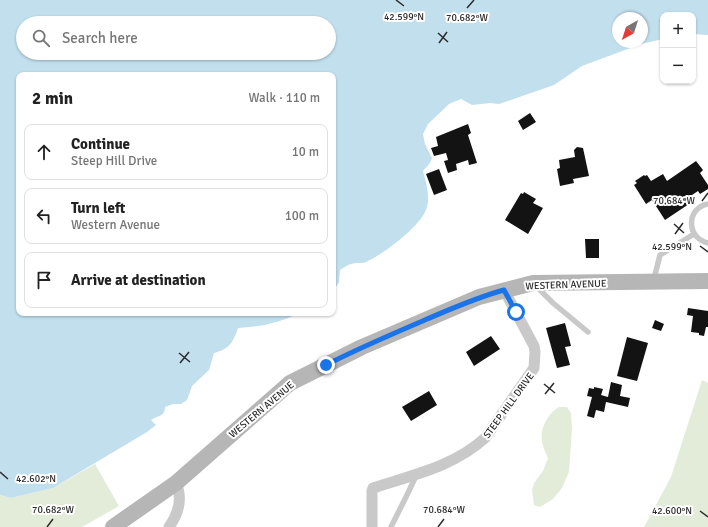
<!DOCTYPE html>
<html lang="en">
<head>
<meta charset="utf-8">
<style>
	:root { --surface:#fff; --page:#f6f6f6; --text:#222; --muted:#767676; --line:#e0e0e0 }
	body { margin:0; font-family:Signika,sans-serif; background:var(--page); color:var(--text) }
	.controls { position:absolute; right:12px; top:12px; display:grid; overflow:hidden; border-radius:8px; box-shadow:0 1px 3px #0004 }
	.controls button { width:36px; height:36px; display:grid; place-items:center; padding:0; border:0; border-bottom:1px solid var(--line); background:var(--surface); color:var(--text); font:20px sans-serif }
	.compass { position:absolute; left:612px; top:12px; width:36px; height:36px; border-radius:50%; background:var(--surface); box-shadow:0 1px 3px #0004; rotate:219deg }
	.stop { position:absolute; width:12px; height:12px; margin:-9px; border:3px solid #1a73e8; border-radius:50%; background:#fff }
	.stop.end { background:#1a73e8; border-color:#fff; box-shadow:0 1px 4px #0008 }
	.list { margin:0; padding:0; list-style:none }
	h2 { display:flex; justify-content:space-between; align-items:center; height:52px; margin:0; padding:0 16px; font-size:17px }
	h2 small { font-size:13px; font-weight:400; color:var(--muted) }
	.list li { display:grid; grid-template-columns:26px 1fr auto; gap:12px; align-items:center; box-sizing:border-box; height:56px; margin:0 8px 8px; padding:0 8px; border:1px solid var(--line); border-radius:8px }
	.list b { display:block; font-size:15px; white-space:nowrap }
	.list p { margin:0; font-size:13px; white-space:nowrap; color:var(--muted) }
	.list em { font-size:13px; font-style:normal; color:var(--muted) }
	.icon { flex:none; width:22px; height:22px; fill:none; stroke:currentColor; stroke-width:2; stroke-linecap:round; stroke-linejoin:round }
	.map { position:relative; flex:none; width:708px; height:527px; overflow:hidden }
	.search { position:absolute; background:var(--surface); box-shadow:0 1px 3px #0004; left:16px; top:16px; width:320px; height:44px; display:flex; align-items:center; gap:10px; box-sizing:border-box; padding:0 14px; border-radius:22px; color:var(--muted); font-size:15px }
	.panel { position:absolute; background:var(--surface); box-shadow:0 1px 3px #0004; left:16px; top:72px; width:320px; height:244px; border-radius:8px }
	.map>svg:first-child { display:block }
	.green { fill:#e3ecd8 }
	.water { fill:#c2dfee; fill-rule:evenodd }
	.building { fill:#131313 }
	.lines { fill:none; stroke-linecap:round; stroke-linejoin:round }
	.service { stroke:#c9c9c9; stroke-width:5.5 }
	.minor { stroke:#c9c9c9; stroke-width:11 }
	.secondary { stroke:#b6b6b6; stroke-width:16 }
	.route { stroke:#1a73e8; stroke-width:5 }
	.ticks { fill:none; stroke:#2c2c2c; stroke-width:1.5 }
	.labels { text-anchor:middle; stroke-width:4; stroke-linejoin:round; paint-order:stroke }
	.street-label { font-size:10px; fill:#2c2c2c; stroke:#fff }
	.ticks-label { font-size:10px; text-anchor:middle; fill:#2c2c2c; stroke:#fff; stroke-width:4; stroke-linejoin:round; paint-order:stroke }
</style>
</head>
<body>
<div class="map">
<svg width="708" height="527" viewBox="0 0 708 527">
	<rect width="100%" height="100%" fill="#fff"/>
	<!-- green -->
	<path class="green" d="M702,380L708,383V527H644L671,477Z
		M559,407H567L571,413L572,428L569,472L562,488L553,499L540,507L534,505L532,490L534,483L543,471L548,458C546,454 544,450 543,445C538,431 547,414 559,407Z
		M95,464L119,506L82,527H0V495L11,498L53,488Z"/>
	<!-- water -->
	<path class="water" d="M0,0H708V35L693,34V15H663V39L641,44L582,66L554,85L499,104L490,103L472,105L461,99L449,104L428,124L423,134L425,144L432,158L430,163L423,171C426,182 430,196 427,207C423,225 382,255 366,262C361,264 356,262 351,264C347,265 343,268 340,270L339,282L333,292V75H19V313H299C280,323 259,327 238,328C233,342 230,349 214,353L209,370L192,386L187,400L181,404H173L165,407C165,417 158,415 151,420L156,425L147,432L53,488L11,498L0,495ZM618,18H642V42H618ZM23,23H329V53H23Z"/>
	<!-- building -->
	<path class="building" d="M530,113L536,122L523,130L518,121Z
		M468,124L471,133L468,135L477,163L469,165L468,160L456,164L457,170L448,173L444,161L448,160L446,153L434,156L431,148L438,146L436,137Z
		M577,147L583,148L589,176L573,179L574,183L560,186L557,169L560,168L559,160L575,157L574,150Z
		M696,161L703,170L700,173L708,185V189L700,194L698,191L692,195L695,200L665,220L652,200L646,204L634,185L637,183L635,181L644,175L645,176L647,175L651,181L663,174L667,181Z
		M439,169L447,190L434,195L426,174Z
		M524,192L536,199L533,203L543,208L528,234L505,220L521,193L523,194Z
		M585,239H599V258H586Z
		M688,308L708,311V327H706L704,336L699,335V333L691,332L693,316L687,315Z
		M655,320L664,324L661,331L652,328Z
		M565,323L571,346L565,347L570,365L557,368L546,328Z
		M491,336L500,349L474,366L466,352Z
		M627,337L648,343L637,381L617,376Z
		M611,382L622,385L620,396L630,398L628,407L606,402L604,412L596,410L594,418L587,416L592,397L587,396L589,388L594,389V387L603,389L601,395L608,397Z
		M429,391L437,405L411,421L402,407Z"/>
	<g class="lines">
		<!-- service -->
		<path class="service" d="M708,204C686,208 686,238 708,243
			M654,279L660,255L694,234
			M536,286L553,303L588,332
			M391,527L406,497L416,476"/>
		<!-- minor -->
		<path class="minor" d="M169,527C179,513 183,499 176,483
			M372,527V491L373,488C412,475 453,467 485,438L534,368L535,352L534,346L504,290"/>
		<!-- secondary -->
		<path class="secondary" d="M113,527L176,483L290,383L362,347L479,297L533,283L708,281"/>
	</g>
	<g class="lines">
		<!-- route -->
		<path class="route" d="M326,365C359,348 393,334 427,319C453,308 478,297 504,290L516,312"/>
	</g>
	<!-- ticks -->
	<path class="ticks" d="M396,0L404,6M467,8L474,0M438,33L448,42M439,43L447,32M702,201L708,193M674,224L684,233M675,234L683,223M700,246L708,252M179,353L190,362M180,363L189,352M544,384L555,393M545,394L554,383M0,472L8,479M700,511L708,517M47,527L53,519M438,527L444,519"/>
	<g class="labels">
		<!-- street labels -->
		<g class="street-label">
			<text transform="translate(566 284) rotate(-2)" y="4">WESTERN AVENUE</text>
			<text transform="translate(508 405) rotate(-54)" y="4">STEEP HILL DRIVE</text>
			<text transform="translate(261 409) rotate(-40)" y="4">WESTERN AVENUE</text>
		</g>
	</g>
	<g class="ticks-label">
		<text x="404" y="20">42.599°N</text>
		<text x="467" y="21">70.682°W</text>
		<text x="674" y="204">70.684°W</text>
		<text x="672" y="250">42.599°N</text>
		<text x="36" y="482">42.602°N</text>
		<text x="53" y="513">70.682°W</text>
		<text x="444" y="513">70.684°W</text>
		<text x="672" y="514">42.600°N</text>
	</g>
</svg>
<div class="controls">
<button>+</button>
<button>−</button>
</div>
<svg class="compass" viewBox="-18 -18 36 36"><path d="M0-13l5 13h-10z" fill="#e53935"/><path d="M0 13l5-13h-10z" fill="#767676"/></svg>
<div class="stop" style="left:516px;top:312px"></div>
<div class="stop end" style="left:326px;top:365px"></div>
<div class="search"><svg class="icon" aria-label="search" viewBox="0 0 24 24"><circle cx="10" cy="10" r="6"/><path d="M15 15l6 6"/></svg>Search here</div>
<section class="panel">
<h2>2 min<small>Walk · 110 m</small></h2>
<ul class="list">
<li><svg class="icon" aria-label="ahead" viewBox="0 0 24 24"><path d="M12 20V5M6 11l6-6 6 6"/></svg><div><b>Continue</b><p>Steep Hill Drive</p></div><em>10 m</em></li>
<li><svg class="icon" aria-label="left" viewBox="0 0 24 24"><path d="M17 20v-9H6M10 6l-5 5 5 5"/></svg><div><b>Turn left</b><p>Western Avenue</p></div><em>100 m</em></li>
<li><svg class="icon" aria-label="arrive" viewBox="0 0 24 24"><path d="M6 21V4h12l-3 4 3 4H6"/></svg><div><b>Arrive at destination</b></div></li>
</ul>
</section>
</div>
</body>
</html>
